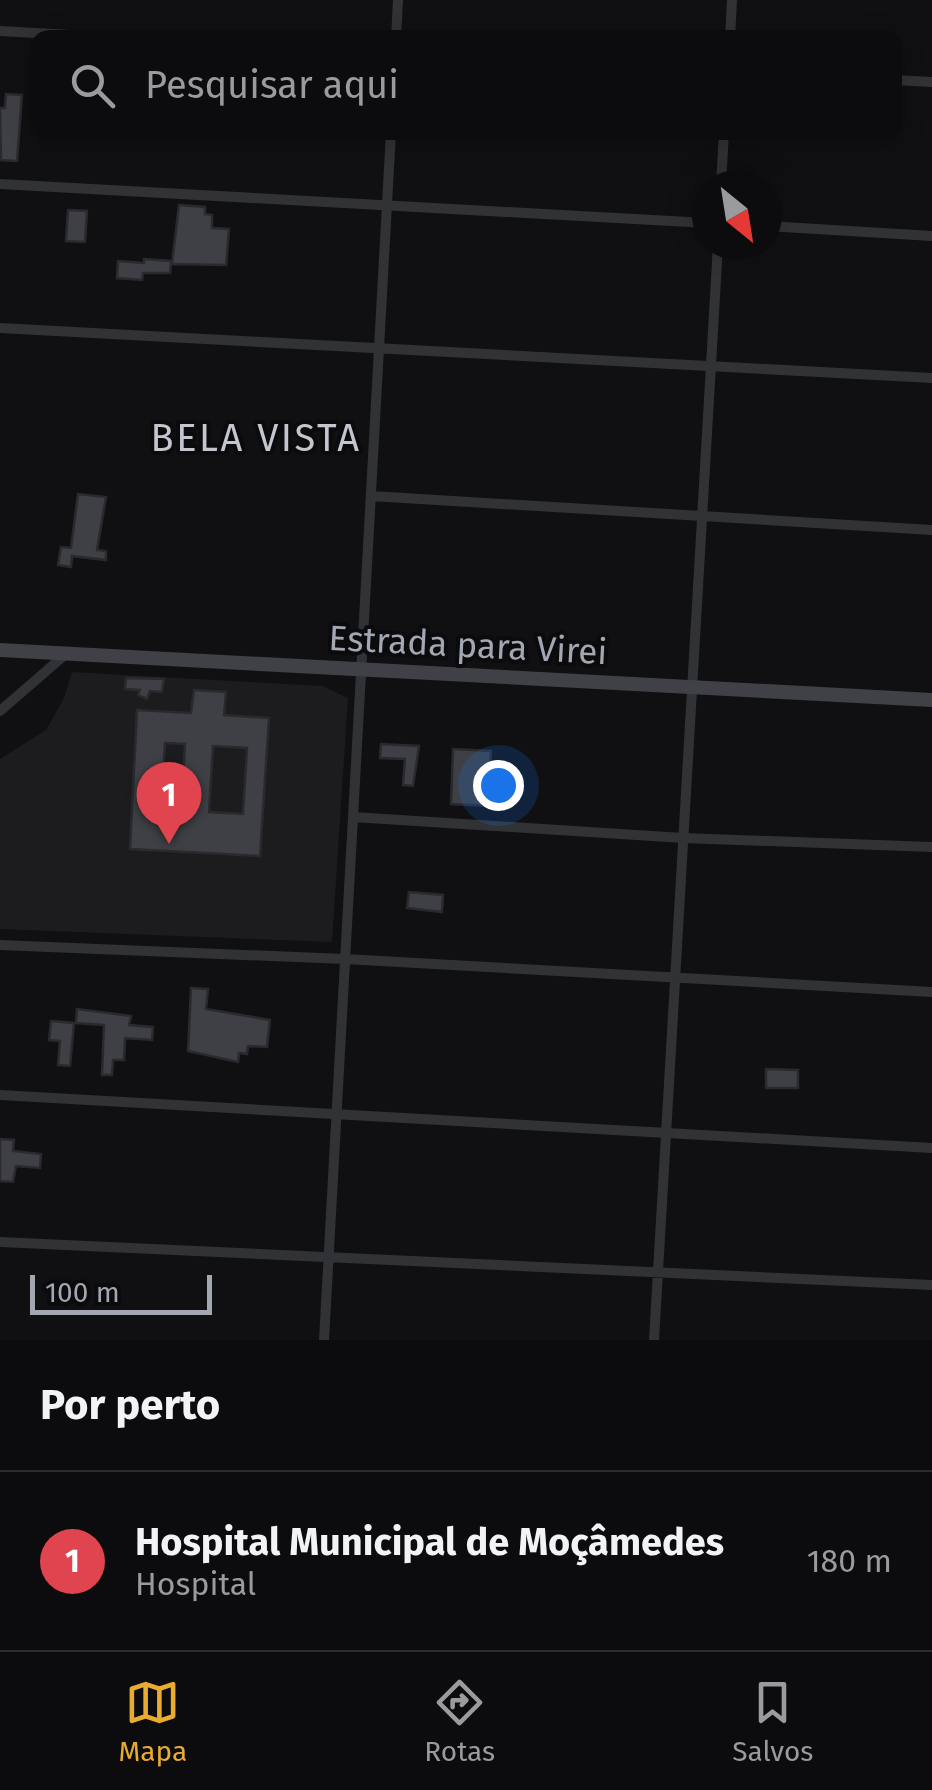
<!DOCTYPE html>
<html lang="pt">
<head>
<meta charset="utf-8">
<style>
	:root { --surface:#0c0c0e; --page:#1a1a1c; --text:#f1f3f6; --muted:#9a9b9e; --line:#2c2c2e; --accent:#e9ac31 }
	body { margin:0; font-family:"Fira Sans",sans-serif; background:var(--page); color:var(--text) }
	.compass { position:absolute; left:692px; top:170px; width:90px; height:90px; border-radius:50%; background:var(--surface); box-shadow:0 5px 25px #0003; rotate:150deg }
	.scale { position:absolute; left:30px; bottom:25px; width:182px; box-sizing:border-box; padding-left:10px; border:5px solid #a2a7b2; border-top:0; font-size:28px; line-height:35px; white-space:nowrap; color:#a2a7b2; -webkit-text-stroke:8px #0b0b0d; paint-order:stroke }
	.you { position:absolute; left:498px; top:785px; width:35px; height:35px; margin:-25px; border:8px solid #fff; border-radius:50%; background:#1a73e8; box-shadow:0 0 0 15px #1a73e833 }
	.badge { display:grid; place-items:center; width:65px; height:65px; border-radius:50%; background:var(--accent); color:#fff; font-size:32px; font-weight:700 }
	.pin { position:absolute; translate:-50% -82px; filter:drop-shadow(0 2px 5px #0008) }
	.pin::after { content:''; position:absolute; top:52px; width:35px; height:30px; background:inherit; clip-path:polygon(0 0,100% 0,50% 100%) }
	.list { margin:0; padding:0; list-style:none }
	h2 { display:flex; justify-content:space-between; align-items:center; height:130px; margin:0; padding:0 40px; font-size:42px }
	h2 small { font-size:32px; font-weight:400; color:var(--muted) }
	.list li { display:grid; grid-template-columns:65px 1fr auto; gap:30px; align-items:center; box-sizing:border-box; height:180px; padding:0 40px; border-top:2px solid var(--line) }
	.list b { display:block; font-size:38px; white-space:nowrap }
	.list p { margin:0; font-size:32px; white-space:nowrap; color:var(--muted) }
	.list em { font-size:32px; font-style:normal; color:var(--muted) }
	.icon { flex:none; width:55px; height:55px; fill:none; stroke:currentColor; stroke-width:2; stroke-linecap:round; stroke-linejoin:round }
	.map { position:relative; flex:none; width:932px; height:1340px; overflow:hidden }
	.search { position:absolute; background:var(--surface); box-shadow:0 5px 25px #0003; left:30px; right:30px; top:30px; height:110px; display:flex; align-items:center; gap:25px; box-sizing:border-box; padding:0 35px; border-radius:20px; color:var(--muted); font-size:38px }
	.sheet { height:310px; background:var(--surface) }
	nav { display:flex; justify-content:space-around; align-items:center; box-sizing:border-box; height:140px; border-top:2px solid var(--line); background:var(--surface); font-size:28px; color:var(--muted) }
	nav a { display:grid; justify-items:center; gap:5px }
	nav .on { color:var(--accent) }
	.map>svg:first-child { display:block }
	.built { fill:#1c1c1f }
	.building { fill:#3f4045; stroke:#2a2a2e; stroke-width:2.5; fill-rule:evenodd }
	.lines { fill:none; stroke-linecap:round; stroke-linejoin:round }
	.street { stroke:#313236; stroke-width:10 }
	.secondary { stroke:#404146; stroke-width:14 }
	.labels { text-anchor:middle; stroke-width:8; stroke-linejoin:round; paint-order:stroke }
	.street-label { font-size:35px; fill:#a2a7b2; stroke:#0b0b0d }
	.neighbourhood-label { font-size:38px; letter-spacing:2.5px; fill:#c3c6ce; stroke:#0b0b0d }
</style>
</head>
<body>
<div class="map">
<svg width="932" height="1340" viewBox="0 0 932 1340">
	<rect width="100%" height="100%" fill="#101012"/>
	<!-- built -->
	<path class="built" d="M72,672L323,686L348,698L332,942L0,929V759L46,730L64,698Z"/>
	<!-- building -->
	<path class="building" d="M6,94L22,95L17,161L1,160L0,108H5Z
		M179,205L205,207V214L212,215V228L229,229L226,265L172,264Z
		M68,210L87,211L85,242L66,241Z
		M144,259L171,261L170,273H143L142,280L117,278L118,261L144,263Z
		M78,494L106,497L97,550L106,551V560L72,556L71,567L58,565L61,547L71,548Z
		M126,678L164,679L162,692L150,691L147,699L138,695L140,690L125,689Z
		M194,690L226,692L224,715L269,718L260,856L130,849L137,710L191,713ZM165,743L185,744L181,810L150,809L151,790H162ZM213,746L247,748L243,814L209,812Z
		M381,744L419,746L413,786L403,785L405,759L380,758Z
		M453,749L491,751L489,779L523,780L522,790H489L488,806L451,804Z
		M409,892L443,895L442,912L407,908Z
		M191,988L208,989L206,1009L270,1020L267,1047L248,1046L247,1054L239,1053L238,1062L188,1051Z
		M77,1009L131,1016L129,1025L153,1027L152,1040L125,1038L124,1060H113L112,1075H102L104,1025L76,1023Z
		M51,1021L74,1023L70,1066L58,1065L60,1041L49,1040Z
		M766,1069L798,1070V1088H766Z
		M0,1139L14,1140L13,1151L41,1154L40,1168L16,1166L13,1182L0,1181Z"/>
	<g class="lines">
		<!-- street -->
		<path class="street" d="M0,31L125,38
			M396,38L398,0
			M730,38L732,0
			M894,80L932,82
			M0,184L707,223
			M721,185L724,132
			M767,226L932,236
			M0,328L932,378
			M371,496L932,530
			M0,711L67,653
			M353,817L683,838L932,847
			M0,945L345,959L932,992
			M0,1095L932,1148
			M0,1242L932,1285
			M324,1340L391,132
			M654,1340L718,245"/>
		<!-- secondary -->
		<path class="secondary" d="M0,650L932,700"/>
	</g>
	<g class="labels">
		<!-- street labels -->
		<g class="street-label">
			<text transform="translate(468 645) rotate(3)" y="12">Estrada para Virei</text>
		</g>
		<!-- neighbourhood labels -->
		<g class="neighbourhood-label">
			<text x="256" y="451">BELA VISTA</text>
		</g>
	</g>
</svg>
<svg class="compass" viewBox="-18 -18 36 36"><path d="M0-13l5 13h-10z" fill="#e53935"/><path d="M0 13l5-13h-10z" fill="#9a9b9e"/></svg>
<div class="scale">100 m</div>
<div class="you"></div>
<div class="pin badge" style="left:169px;top:844px;background:#e0444e">1</div>
<div class="search"><svg class="icon" aria-label="search" viewBox="0 0 24 24"><circle cx="10" cy="10" r="6"/><path d="M15 15l6 6"/></svg>Pesquisar aqui</div>
</div>
<section class="sheet">
<h2>Por perto<small></small></h2>
<ul class="list">
<li><span class="badge" style="background:#e0444e">1</span><div><b>Hospital Municipal de Moçâmedes</b><p>Hospital</p></div><em>180 m</em></li>
</ul>
</section>
<nav>
<a class="on"><svg class="icon" aria-label="map" viewBox="0 0 24 24"><path d="M3 6l6-2 6 2 6-2v14l-6 2-6-2-6 2zM9 4v14M15 6v14"/></svg>Mapa</a>
<a><svg class="icon" aria-label="directions" viewBox="0 0 24 24"><path d="M12 3l9 9-9 9-9-9zM9 14v-3h6M13 9l2 2-2 2"/></svg>Rotas</a>
<a><svg class="icon" aria-label="saved" viewBox="0 0 24 24"><path d="M7 4h10v16l-5-4-5 4z"/></svg>Salvos</a>
</nav>
</body>
</html>
